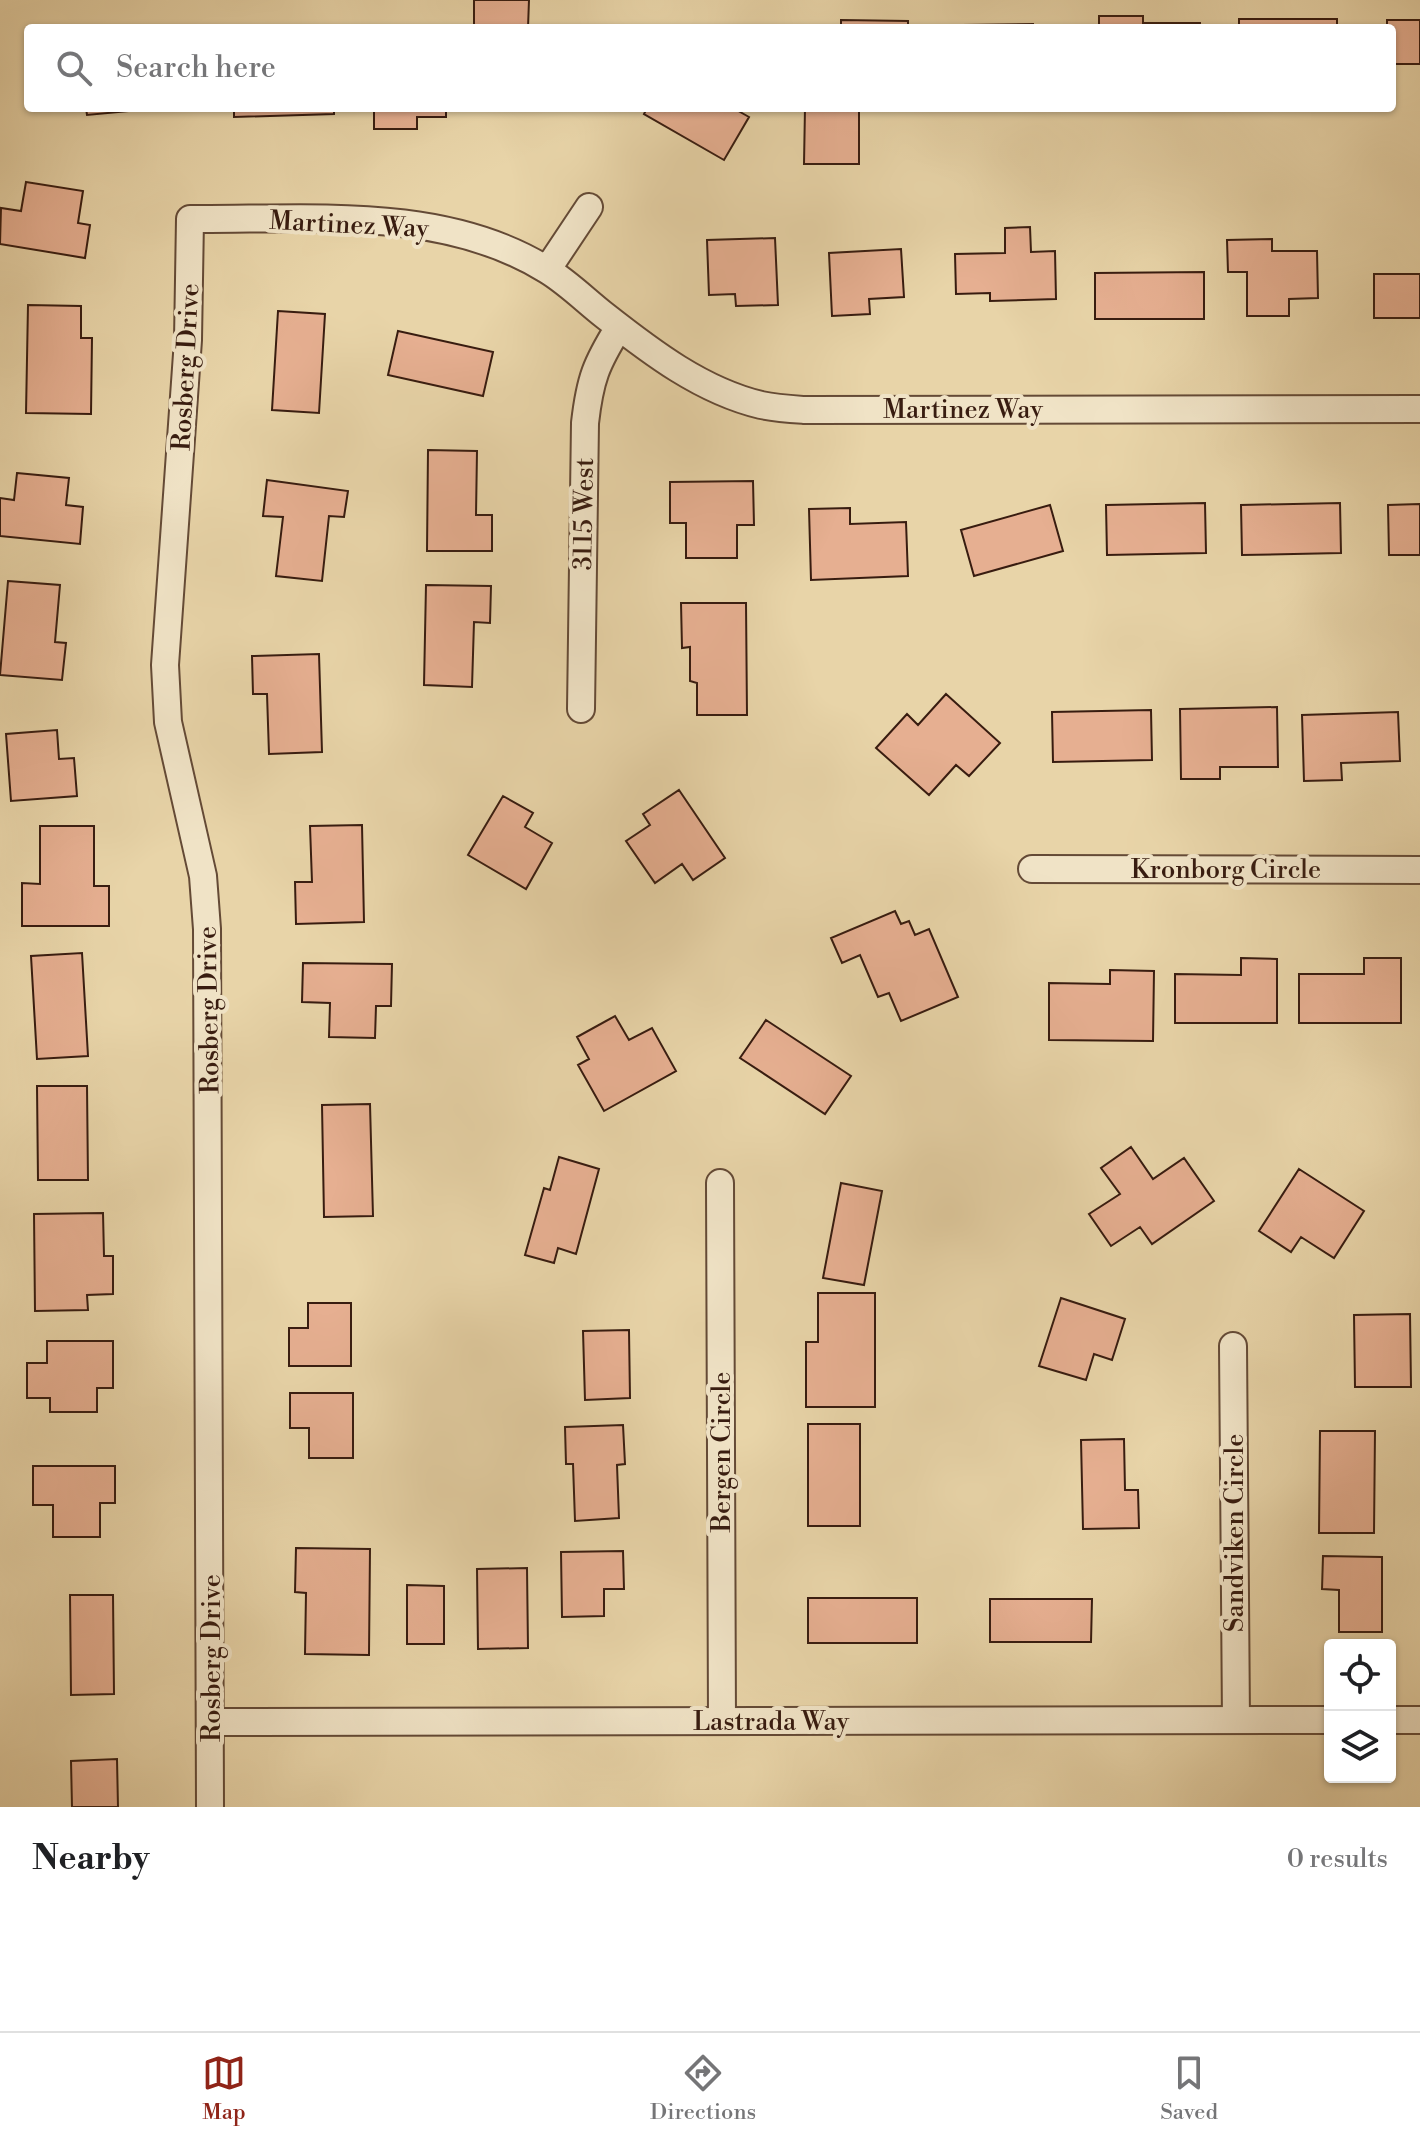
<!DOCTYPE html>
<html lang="en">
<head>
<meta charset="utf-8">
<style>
	:root { --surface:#fff; --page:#f6f6f6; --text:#202124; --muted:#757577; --line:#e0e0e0; --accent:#8f2418 }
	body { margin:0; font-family:"Libre Bodoni",serif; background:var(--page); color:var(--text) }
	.controls { position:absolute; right:24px; bottom:24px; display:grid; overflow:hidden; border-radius:8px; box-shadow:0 2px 6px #0004 }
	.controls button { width:72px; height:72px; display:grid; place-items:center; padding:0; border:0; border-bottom:2px solid var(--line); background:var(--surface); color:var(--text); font:40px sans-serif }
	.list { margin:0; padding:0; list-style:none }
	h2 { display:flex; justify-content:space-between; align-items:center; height:104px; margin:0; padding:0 32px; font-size:34px }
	h2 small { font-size:26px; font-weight:400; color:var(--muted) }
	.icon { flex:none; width:44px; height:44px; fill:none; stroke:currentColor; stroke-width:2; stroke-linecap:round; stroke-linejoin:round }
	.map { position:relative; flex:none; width:1420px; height:1807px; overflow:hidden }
	.search { position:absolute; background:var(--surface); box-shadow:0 2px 6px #0004; left:24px; right:24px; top:24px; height:88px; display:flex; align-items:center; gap:20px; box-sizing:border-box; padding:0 28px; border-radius:8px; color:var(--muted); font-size:30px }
	.sheet { height:224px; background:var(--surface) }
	nav { display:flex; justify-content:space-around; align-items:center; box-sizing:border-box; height:112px; border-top:2px solid var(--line); background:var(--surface); font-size:22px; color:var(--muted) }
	nav a { display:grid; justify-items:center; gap:4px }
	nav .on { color:var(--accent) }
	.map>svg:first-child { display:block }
	.building { fill:#e6af91; stroke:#381c10; stroke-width:2 }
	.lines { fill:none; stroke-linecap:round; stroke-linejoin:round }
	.street-casing { stroke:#644a36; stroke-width:30 }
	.street { stroke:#f0e3c6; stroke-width:26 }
	.labels { text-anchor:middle; stroke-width:8; stroke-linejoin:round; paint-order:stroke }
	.street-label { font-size:26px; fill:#381c10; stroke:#f0e3c6 }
</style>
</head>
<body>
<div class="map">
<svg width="1420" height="1807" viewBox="0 0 1420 1807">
	<rect width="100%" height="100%" fill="#e8d4a8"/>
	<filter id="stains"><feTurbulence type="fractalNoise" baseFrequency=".0025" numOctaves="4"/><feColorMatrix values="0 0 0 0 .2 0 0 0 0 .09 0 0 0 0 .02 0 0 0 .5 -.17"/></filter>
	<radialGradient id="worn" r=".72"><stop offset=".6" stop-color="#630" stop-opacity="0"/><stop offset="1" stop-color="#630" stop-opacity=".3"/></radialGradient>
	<!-- building -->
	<path class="building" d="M474,0H529L528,28H474Z
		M1099,16H1143V23H1200V28H1099Z
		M1239,19H1337V28H1239Z
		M841,20L908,21V28H841Z
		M1387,20H1420V64H1392V28H1387Z
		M1033,24V28H963V25Z
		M86,108H161L87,115Z
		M234,108H334V114L234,117Z
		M374,108H446V117H417V129H374Z
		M647,108H733L749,117L724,160L644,114Z
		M805,108H859V164H804Z
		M26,182L83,191L78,223L90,225L85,258L0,244L1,208L21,211Z
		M1030,227L1031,252L1055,251L1056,299L990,301V293L956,294L955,254L1005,253V228Z
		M775,238L778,305L736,306L735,294L709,295L707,240Z
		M1272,239V251H1317L1318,298L1289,299V316H1247V272H1228L1227,240Z
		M901,249L904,297L869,299L870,314L832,316L829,253Z
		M1204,272V319H1095V273Z
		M1374,274H1420V318H1374Z
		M28,305L81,306V338H92L91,414L26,413Z
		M278,311L325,314L319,413L272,410Z
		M398,331L493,352L483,396L388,375Z
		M428,450L477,451L476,515H492V551H427Z
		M17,473L69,478L66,505L83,507L80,544L0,536V498L14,500Z
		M267,480L348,491L344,517L329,516L322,581L276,576L283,517L263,516Z
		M753,481L754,525H737V558H686V523H670V482Z
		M1205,503L1206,553L1107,555L1106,505Z
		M1340,503L1341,553L1242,555L1241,505Z
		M1420,504V555H1389L1388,505Z
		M1050,505L1063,551L974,576L961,530Z
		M850,508V524L906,522L908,576L811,580L809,509Z
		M8,581L60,585L55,642L66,643L62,680L0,675Z
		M426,585L491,586L490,623L474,622L472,687L424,685Z
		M681,603H746L747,715H697V683L690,681V647L682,648Z
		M319,654L322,752L269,754L267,694H253L252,656Z
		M946,694L1000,743L969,776L956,765L929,795L876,748L907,714L918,725Z
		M1277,707L1278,767H1220V779H1181L1180,709Z
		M1151,710L1152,760L1053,762L1052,712Z
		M1398,712L1400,761L1341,763L1342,780L1304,781L1302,715Z
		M57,730L59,759L74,758L77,796L11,801L6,734Z
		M679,790L725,858L693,880L682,864L655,883L626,841L650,825L643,814Z
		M503,796L533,813L525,827L552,843L526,889L468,855Z
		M362,825L364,922L296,924L295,882H312L310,826Z
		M40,826H94V886H109V926H22V883L40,884Z
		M895,911L901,924L909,921L915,935L929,929L958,997L901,1021L889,993L878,997L860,955L842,963L831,938Z
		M82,953L88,1056L37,1059L31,956Z
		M1241,958L1277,959V1023H1175V974L1241,975Z
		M1364,958H1401V1023H1299V974H1364Z
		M303,963L392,964L391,1006H376L375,1038L329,1037L330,1003L302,1002Z
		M1110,970L1154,971L1153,1041L1049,1040V983L1110,984Z
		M615,1016L629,1040L652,1028L676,1071L604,1111L578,1065L589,1059L577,1037Z
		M766,1020L851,1076L825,1114L740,1058Z
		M37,1086H87L88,1180H38Z
		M370,1104L373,1216L324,1217L322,1105Z
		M1131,1147L1153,1179L1184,1158L1214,1201L1152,1244L1140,1227L1111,1246L1089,1214L1120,1194L1101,1168Z
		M559,1157L599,1169L576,1254L558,1248L554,1263L525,1255L544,1188L550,1190Z
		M1299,1169L1364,1211L1334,1258L1301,1237L1291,1252L1259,1231Z
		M841,1183L882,1191L864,1285L823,1278Z
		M103,1213L104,1256H113V1294L87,1295L88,1310L35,1311L34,1214Z
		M818,1293H875V1407H806V1342H818Z
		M1061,1298L1125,1319L1112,1360L1094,1354L1086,1380L1039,1366Z
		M308,1303H351V1366H289V1328H308Z
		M1410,1314L1411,1387H1355L1354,1315Z
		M629,1330L630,1398L585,1400L583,1331Z
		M47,1341H113V1388H97V1412H50V1398H27V1363H47Z
		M290,1393H353V1458H309V1428H290Z
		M808,1424H860V1526H808Z
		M623,1425L625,1464L617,1465L619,1518L575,1521L573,1464H566L565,1427Z
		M1320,1431H1375L1374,1533H1319Z
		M1124,1439L1125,1490H1138L1139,1528L1083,1529L1081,1440Z
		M33,1466H115V1503H100V1537H53V1505H33Z
		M296,1548L370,1549L369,1655L305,1654L306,1593L295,1592Z
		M623,1551L624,1589H604V1616L562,1617L561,1552Z
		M1323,1556L1382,1557V1632H1339V1590L1322,1589Z
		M527,1568L528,1648L478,1649L477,1569Z
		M407,1585L444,1586V1644H407Z
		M70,1595H113L114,1694L71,1695Z
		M808,1598H917V1643H808Z
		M990,1599H1092L1091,1642H990Z
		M117,1759L118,1807H72L71,1761Z"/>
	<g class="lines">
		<!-- street casing -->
		<g class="street-casing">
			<path id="street" d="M547,270L589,207
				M581,709L585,423C590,379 596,364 619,327
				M1032,869L1420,870
				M720,1183L722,1721
				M1233,1346L1236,1720
				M1390,1720H1420
				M211,1722L1330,1720
				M210,1807L207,929L203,876L168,722L165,665L188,340L190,219C307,220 443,205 547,270C567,282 585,300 604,315C651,352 702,391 761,405C775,408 790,409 804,410L1420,409"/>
		</g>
		<!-- street -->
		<use href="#street" class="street"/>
	</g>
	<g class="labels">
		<!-- street labels -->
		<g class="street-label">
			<text transform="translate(349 224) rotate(3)" y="9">Martinez Way</text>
			<text transform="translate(185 367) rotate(-87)" y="9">Rosberg Drive</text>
			<text x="963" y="418">Martinez Way</text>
			<text transform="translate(583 514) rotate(-89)" y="9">3115 West</text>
			<text x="1226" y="878">Kronborg Circle</text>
			<text transform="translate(208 1010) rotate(-91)" y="9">Rosberg Drive</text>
			<text transform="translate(721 1452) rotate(-90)" y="9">Bergen Circle</text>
			<text transform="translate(1234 1533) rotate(-90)" y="9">Sandviken Circle</text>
			<text transform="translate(211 1658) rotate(-90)" y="9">Rosberg Drive</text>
			<text x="771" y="1730">Lastrada Way</text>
		</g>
	</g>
	<rect width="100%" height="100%" filter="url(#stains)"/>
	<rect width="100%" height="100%" fill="url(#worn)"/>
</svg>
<div class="controls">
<button><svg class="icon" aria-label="locate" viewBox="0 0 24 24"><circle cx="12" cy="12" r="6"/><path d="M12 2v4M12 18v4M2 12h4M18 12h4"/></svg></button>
<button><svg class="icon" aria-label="layers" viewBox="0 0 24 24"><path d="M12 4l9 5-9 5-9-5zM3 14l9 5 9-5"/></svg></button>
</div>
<div class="search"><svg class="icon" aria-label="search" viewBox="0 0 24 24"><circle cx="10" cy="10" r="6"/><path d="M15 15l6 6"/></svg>Search here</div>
</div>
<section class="sheet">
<h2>Nearby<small>0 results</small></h2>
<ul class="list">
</ul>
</section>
<nav>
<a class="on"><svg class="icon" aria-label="map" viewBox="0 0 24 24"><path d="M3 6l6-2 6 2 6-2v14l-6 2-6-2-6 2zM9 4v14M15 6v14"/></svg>Map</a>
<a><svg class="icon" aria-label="directions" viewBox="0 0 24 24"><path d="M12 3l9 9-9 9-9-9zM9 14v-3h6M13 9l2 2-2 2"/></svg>Directions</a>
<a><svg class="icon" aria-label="saved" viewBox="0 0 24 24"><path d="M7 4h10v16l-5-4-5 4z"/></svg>Saved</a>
</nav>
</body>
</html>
